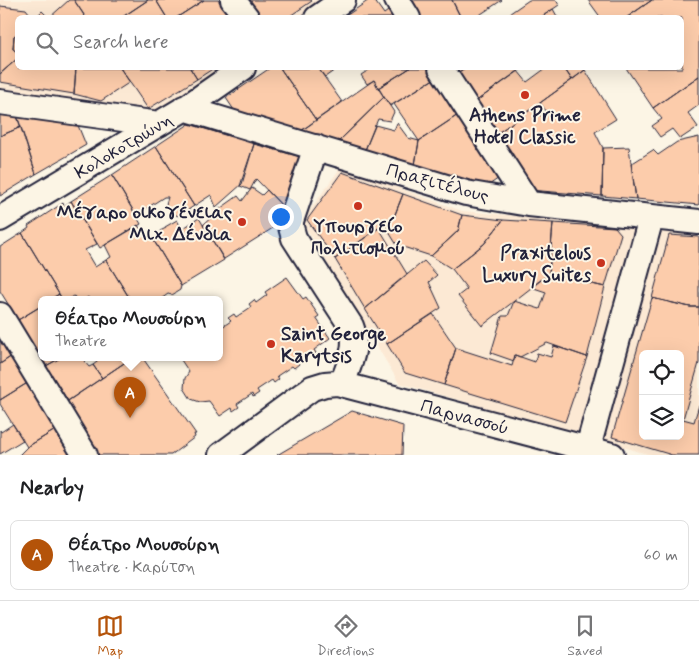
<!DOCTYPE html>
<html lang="en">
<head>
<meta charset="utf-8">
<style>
	:root { --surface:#fff; --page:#f2f2f2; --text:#202124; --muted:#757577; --line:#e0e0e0; --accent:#b45309 }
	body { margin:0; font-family:Mynerve,sans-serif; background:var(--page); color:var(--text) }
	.controls { position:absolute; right:15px; bottom:15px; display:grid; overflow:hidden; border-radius:8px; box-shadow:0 5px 20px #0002 }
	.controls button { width:45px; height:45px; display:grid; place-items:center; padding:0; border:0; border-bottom:1px solid var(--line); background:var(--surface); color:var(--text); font:25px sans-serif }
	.you { position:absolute; left:280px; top:216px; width:18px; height:18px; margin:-12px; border:4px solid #fff; border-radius:50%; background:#1a73e8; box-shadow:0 0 0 8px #1a73e833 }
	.badge { display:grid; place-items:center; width:32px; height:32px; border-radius:50%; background:var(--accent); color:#fff; font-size:16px; font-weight:700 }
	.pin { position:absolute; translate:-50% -41px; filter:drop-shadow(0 1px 2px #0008) }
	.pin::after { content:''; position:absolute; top:26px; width:18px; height:15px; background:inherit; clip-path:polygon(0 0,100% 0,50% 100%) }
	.popup { position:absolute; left:38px; top:296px; width:185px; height:65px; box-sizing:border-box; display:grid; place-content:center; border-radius:8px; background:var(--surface); filter:drop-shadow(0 1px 4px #0005); font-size:16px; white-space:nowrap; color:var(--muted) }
	.popup b { font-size:19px; color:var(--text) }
	.popup::after { content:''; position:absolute; left:50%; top:100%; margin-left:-10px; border:10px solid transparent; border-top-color:var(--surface) }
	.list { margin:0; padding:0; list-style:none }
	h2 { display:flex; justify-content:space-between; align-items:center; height:65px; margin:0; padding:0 20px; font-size:21px }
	h2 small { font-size:16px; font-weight:400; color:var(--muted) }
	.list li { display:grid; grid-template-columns:32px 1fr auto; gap:15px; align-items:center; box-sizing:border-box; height:70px; margin:0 10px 10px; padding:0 10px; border:1px solid var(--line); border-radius:8px }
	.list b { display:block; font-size:19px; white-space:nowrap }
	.list p { margin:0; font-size:16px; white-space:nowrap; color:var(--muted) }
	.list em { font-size:16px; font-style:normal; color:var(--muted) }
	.icon { flex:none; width:28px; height:28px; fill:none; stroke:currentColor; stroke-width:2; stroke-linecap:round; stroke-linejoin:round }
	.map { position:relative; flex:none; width:699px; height:455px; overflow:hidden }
	.search { position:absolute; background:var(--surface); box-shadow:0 5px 20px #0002; left:15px; right:15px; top:15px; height:55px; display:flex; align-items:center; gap:12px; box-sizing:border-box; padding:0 18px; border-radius:8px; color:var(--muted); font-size:19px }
	.sheet { height:145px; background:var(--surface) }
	nav { display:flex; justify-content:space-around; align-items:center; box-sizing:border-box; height:70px; border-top:1px solid var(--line); background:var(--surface); font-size:14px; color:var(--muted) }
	nav a { display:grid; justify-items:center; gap:2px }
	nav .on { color:var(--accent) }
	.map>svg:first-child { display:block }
	.built { fill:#fce9d4; fill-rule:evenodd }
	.building { fill:#fcccab; stroke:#22223b; fill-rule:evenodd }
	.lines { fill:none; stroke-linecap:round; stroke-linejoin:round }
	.street-casing { stroke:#22223b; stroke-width:28 }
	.street { stroke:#fcf5e5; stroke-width:24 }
	.poi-dot { fill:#c8321e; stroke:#fcf5e5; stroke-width:2 }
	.labels { text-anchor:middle; stroke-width:4; stroke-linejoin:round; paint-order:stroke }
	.poi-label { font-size:19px; font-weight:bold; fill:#22223b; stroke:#fcf5e5 }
	.street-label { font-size:19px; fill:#22223b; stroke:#fcf5e5 }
</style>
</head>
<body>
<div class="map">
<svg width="699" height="455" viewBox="0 0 699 455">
	<rect width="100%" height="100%" fill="#fcf5e5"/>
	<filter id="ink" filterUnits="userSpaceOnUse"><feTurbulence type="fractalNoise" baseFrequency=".02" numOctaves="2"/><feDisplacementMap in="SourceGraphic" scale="10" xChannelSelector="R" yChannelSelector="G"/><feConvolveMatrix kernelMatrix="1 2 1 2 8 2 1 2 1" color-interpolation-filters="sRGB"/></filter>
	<g filter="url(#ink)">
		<!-- built -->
		<path class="built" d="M0,0H330L303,17L18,18V68H228L155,115L0,91Z
			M341,167L462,211L699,232V455H651L399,383L302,221ZM643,354H680V436H643Z"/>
		<!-- building -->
		<path class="building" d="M69,0H74L86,18H49Z
			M74,0H148L121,18H86Z
			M148,0H156L167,18H121Z
			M156,0H204L176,18H167Z
			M204,0H218L231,18H176Z
			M243,0H311L312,1L287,18H256Z
			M369,0H374L384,14L392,8L398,18H343Z
			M411,0H452L461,18H422Z
			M452,0H502L475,18H461Z
			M529,0H556L559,5L540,18H503Z
			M588,0H652L626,18H601Z
			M652,0H699V76L653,108L626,68H682V18H626Z
			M0,6L26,9L33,18H18V33L14,36L13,49L18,53V58L0,74Z
			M553,9L558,18H540Z
			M42,11L49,18H35Z
			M18,33V53L13,49L14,36Z
			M18,58V68H76L74,94L0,82V74Z
			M76,68H120L130,82L101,101L74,94Z
			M120,68H190L197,79L148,109Z
			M190,68H214L197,79Z
			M270,68H280L316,120L301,131L234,110L226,98Z
			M280,68H318L342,102L316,120Z
			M318,68H338L325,77Z
			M372,68H410L378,88L374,80L367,84L361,75Z
			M410,68H431L437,77L390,106L378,88Z
			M454,68H465L457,73Z
			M465,68H523L475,102L457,73Z
			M546,68H564L572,80L495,135L475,102L518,71L527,82Z
			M564,68H583L585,70L572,80Z
			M585,70L616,119L595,132L603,148L602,196L529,190L495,135L534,107L540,116L546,111L540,103Z
			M699,76V105L688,113L698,127L680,139L672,129L660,137L652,126L662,119L653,108Z
			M437,77L461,113L419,141L394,104Z
			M374,80L384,97L338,142L301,131Z
			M384,97L394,112L390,121L378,119L365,150L338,142Z
			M0,111L16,113L21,127L0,136Z
			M16,113L77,123L86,145L36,174Z
			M461,113L502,176L486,187L415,165L419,141Z
			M397,123L408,138L419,141L415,165L365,150L375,125L394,130Z
			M189,124L254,144L242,184L216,207L211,195L194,206L156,146Z
			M21,127L36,174L0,196V136Z
			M699,137V205L636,199L631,164L653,150L658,155L677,142Z
			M254,144L305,158L287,211L256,179L250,190L240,186Z
			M156,146L194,206L179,216L173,214L166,204L168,197H164L136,215L112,175Z
			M629,147L636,199L602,196L603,148Z
			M342,172L403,194L394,217L335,259L307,220Z
			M112,175L141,224L100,248L71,201Z
			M252,188L262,195L267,190L287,211L284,218L273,228L224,259L203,225L214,215V213L238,196L242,201Z
			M403,194L462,215L458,231L431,256L397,245L384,224L394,217Z
			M71,201L97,244L85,250L92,262L95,267L106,260L130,299H90L88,297L85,299H76L74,296L69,299H62L22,233L29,228L28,226L63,203L64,206Z
			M462,215L503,220L484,244L452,269L431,256L458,231Z
			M199,218L224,260L181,286L154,241L160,238V231L166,228L165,227L177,220L182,229Z
			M503,220L553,223L549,274L482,326L458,296L467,289L452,269L484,244Z
			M553,223L615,227L621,234L605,287L549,274Z
			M138,225L145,237L150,234L181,286L180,290L172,295L168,294L161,299H130L106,260L111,257L105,245Z
			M379,228L407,274L365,309L335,259Z
			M22,233L59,294L51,299H41V306L18,320L0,291V247Z
			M669,235L699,237V307H690L652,298Z
			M424,261L437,275L429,282L441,308L387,344L365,309Z
			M549,274L605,287L587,357L547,343L520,357L515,355L514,361L491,353L502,316H508L514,301L540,309L546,292L531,287Z
			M287,277L303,299L306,297L319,316L316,318L330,338L314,350L316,353L311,357L309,354L297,361L299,364L294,368L292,366L277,376L279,379L274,383L272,380L257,390L259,393L253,397L252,394L237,404L239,407L233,411L232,408L220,416L209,401L200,402L191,399L184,388L185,378L189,372L179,357H219V329L231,321L228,318L234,314L236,317L251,307L249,304L254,300L256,303L267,295L265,292Z
			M59,294L62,299H51Z
			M652,298L690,307H699V363L683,419L694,422L699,405V455H672L612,437ZM643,354H680V436H643Z
			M41,306V357H62L46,366L18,320Z
			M433,314L456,348L444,385L405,373L387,344Z
			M0,335L12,356L0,364Z
			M554,346L587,357L565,422L444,385L456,348L512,366L515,355L535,362L537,353L551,357Z
			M12,356L29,382L0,400V364Z
			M62,357H88L89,358L84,361L89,367L93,365L102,378L68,401L46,366Z
			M94,357H133L102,378L93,365L97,362Z
			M133,357H142L196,434H194L195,437L171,455H98L66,402Z
			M29,382L57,429L27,447L0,404V400Z
			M352,411L403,426L402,455H277Z
			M13,424L23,440L0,454V430L1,432Z
			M57,429L73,455H19L27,447Z"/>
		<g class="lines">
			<!-- street casing -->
			<g class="street-casing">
				<path id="street" d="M233,0L247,18
					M397,0L408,18
					M317,18L343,0
					M441,68L529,204
					M0,102L159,124
					M184,108L466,193L529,204L699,222
					M316,147L291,221V227L294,238L351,326C359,346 349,364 342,384
					M0,219L187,107L243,68
					M0,315L85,455
					M221,455L312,388L325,384L337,383L612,455
					M586,455L651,218"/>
			</g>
			<!-- street -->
			<use href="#street" class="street"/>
		</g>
	</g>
	<!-- markers -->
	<g class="poi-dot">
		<circle cx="525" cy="95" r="5"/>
		<circle cx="358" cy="206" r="5"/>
		<circle cx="242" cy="222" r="5"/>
		<circle cx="601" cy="263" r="5"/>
		<circle cx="271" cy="344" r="5"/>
	</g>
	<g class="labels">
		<!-- poi labels -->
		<g class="poi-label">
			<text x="525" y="121">Athens Prime<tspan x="525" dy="22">Hotel Classic</tspan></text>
			<text x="232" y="218" text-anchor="end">Μέγαρο οικογένειας<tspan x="232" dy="22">Μιχ. Δένδια</tspan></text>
			<text x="358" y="232">Υπουργείο<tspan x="358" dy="22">Πολιτισμού</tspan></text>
			<text x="591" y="259" text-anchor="end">Praxitelous<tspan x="591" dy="22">Luxury Suites</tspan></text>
			<text x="281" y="340" text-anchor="start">Saint George<tspan x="281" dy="22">Karytsis</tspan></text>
		</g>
		<!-- street labels -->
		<g class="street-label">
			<text transform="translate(123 145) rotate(-31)" y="7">Κολοκοτρώνη</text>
			<text transform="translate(438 182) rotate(15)" y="7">Πραξιτέλους</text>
			<text transform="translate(465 416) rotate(15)" y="7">Παρνασσού</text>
		</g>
	</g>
</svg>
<div class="controls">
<button><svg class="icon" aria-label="locate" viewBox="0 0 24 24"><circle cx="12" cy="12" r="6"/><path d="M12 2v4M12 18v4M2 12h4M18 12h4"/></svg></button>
<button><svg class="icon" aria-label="layers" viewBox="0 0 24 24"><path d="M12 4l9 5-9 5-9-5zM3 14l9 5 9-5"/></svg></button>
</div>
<div class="you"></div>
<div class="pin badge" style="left:130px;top:418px">A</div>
<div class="popup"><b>Θέατρο Μουσούρη</b>Theatre</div>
<div class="search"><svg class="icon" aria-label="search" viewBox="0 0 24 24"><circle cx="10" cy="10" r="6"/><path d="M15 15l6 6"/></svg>Search here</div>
</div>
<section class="sheet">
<h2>Nearby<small></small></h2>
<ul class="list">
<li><span class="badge">A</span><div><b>Θέατρο Μουσούρη</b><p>Theatre · Καρύτση</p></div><em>60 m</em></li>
</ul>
</section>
<nav>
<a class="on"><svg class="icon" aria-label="map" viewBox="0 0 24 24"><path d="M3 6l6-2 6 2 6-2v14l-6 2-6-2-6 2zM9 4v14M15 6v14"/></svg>Map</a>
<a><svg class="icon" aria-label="directions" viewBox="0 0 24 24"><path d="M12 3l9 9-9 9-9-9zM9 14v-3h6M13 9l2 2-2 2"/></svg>Directions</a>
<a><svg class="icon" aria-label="saved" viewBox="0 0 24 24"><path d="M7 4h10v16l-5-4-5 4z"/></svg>Saved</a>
</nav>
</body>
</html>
